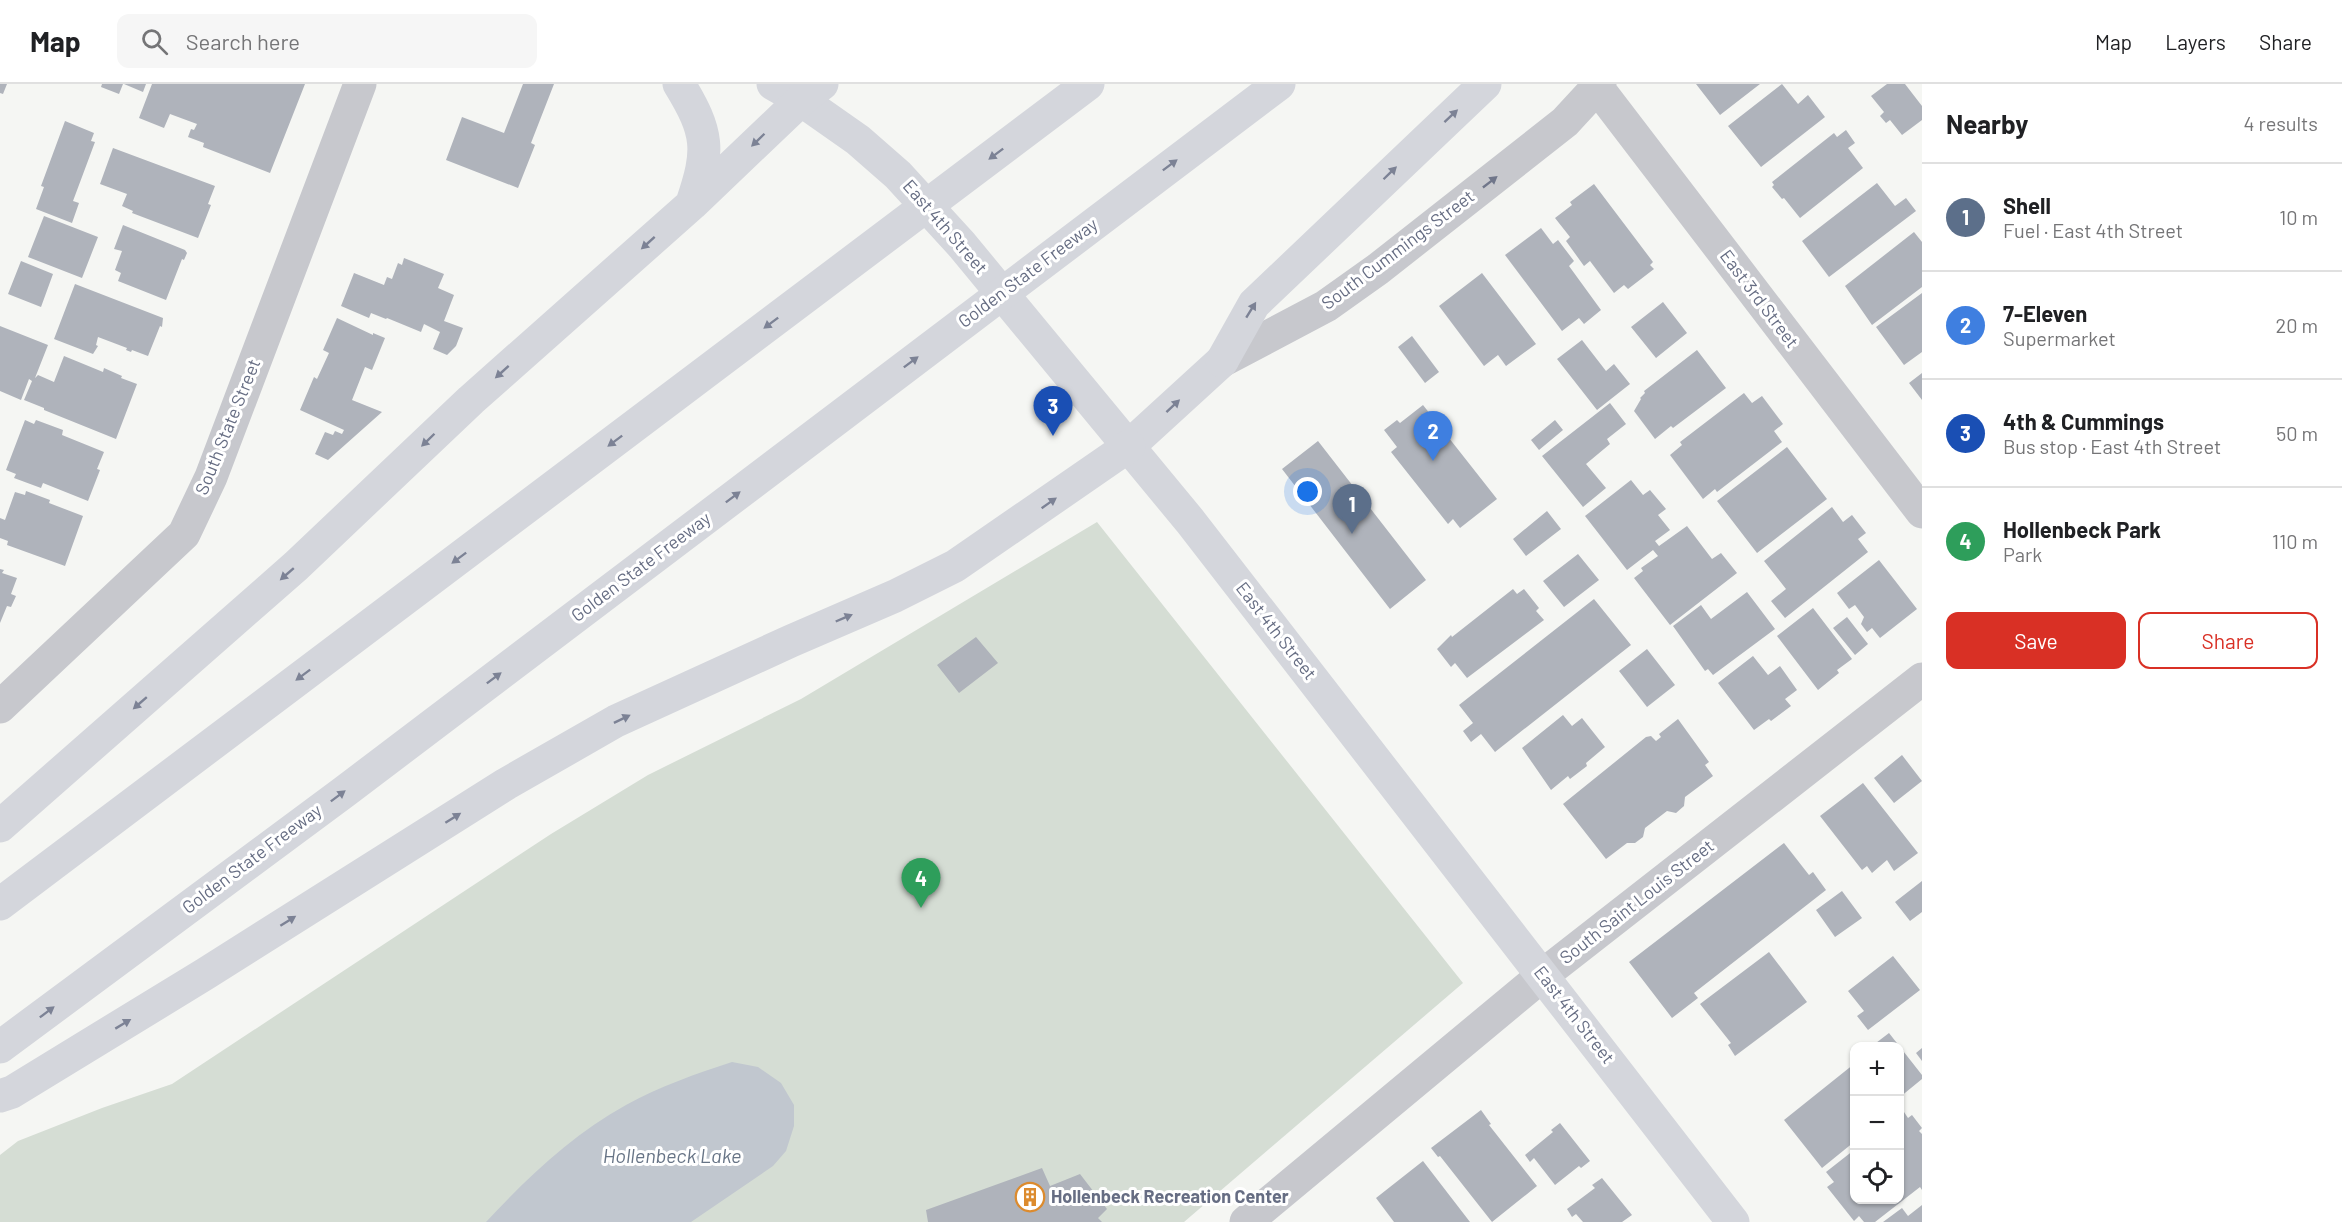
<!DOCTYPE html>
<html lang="en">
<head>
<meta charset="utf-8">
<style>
	:root { --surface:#fff; --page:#f6f6f6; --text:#202124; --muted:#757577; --line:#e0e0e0; --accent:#d93025 }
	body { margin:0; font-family:Barlow,sans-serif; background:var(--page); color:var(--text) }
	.controls { position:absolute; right:18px; bottom:18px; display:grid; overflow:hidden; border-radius:12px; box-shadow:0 2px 4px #0004 }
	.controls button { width:54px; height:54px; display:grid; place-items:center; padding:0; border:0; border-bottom:2px solid var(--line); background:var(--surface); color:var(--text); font:30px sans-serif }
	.you { position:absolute; left:1308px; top:408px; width:21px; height:21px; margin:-15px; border:4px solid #fff; border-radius:50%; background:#1a73e8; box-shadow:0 0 0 9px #1a73e833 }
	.badge { display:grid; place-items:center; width:39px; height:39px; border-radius:50%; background:var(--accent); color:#fff; font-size:20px; font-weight:700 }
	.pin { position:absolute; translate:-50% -50px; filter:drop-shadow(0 2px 3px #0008) }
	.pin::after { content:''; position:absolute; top:32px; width:21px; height:18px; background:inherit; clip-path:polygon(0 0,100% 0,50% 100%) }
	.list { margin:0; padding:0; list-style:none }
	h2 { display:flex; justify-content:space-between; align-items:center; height:78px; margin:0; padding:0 24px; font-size:26px }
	h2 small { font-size:20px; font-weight:400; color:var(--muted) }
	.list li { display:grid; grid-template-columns:39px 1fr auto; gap:18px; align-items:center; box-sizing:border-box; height:108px; padding:0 24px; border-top:2px solid var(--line) }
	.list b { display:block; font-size:22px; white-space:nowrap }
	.list p { margin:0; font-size:20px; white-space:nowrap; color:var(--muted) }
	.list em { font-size:20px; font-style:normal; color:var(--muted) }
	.actions { display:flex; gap:12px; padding:18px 24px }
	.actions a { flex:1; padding:14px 0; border:2px solid var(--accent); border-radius:12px; text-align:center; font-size:21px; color:var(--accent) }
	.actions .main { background:var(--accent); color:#fff }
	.icon { flex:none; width:33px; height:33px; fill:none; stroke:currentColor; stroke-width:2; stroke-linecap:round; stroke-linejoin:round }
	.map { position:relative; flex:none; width:1922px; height:1138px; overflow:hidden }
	header { display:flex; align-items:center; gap:36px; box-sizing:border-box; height:84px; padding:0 30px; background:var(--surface); border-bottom:2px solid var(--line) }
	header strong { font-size:28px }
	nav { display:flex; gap:33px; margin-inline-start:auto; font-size:21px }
	.search { width:420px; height:54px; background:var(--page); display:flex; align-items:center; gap:15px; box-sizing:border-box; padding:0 21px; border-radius:12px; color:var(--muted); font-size:22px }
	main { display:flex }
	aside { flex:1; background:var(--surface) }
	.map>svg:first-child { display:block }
	.green { fill:#d5ddd4 }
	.water { fill:#c1c7cf }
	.building { fill:#afb3bb }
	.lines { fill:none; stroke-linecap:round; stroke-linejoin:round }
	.minor { stroke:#c7c8cd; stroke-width:33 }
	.major { stroke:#d4d6dc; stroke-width:33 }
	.highway { stroke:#d4d6dc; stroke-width:33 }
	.oneway { fill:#7c8295 }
	.oneway2 { fill:#70768a }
	.labels { text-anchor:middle; stroke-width:6; stroke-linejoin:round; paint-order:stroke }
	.street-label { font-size:18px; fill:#666d83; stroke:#fff }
	.poi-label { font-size:18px; font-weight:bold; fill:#666d83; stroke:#fff; text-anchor:start }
	.water-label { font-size:20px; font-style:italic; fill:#677486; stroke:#fff }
</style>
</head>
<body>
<header>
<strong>Map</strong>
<div class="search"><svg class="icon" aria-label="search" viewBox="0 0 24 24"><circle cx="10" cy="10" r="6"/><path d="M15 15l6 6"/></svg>Search here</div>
<nav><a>Map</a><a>Layers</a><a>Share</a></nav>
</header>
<main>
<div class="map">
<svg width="1922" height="1138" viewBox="0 0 1922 1138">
	<rect width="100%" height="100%" fill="#f5f6f3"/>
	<!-- green -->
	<path class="green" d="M1097,438L1463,899L1184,1138H0V1071L18,1057L102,1024L172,1000L551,750L648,691L801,615Z"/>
	<!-- water -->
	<path class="water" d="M732,978L758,983L781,999L794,1021V1042L786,1067L773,1082L691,1138H486C527,1094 573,1050 626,1021C660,1002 696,990 732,978Z"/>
	<!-- building -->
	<path class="building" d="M0,0H7L3,10L0,9Z
		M102,0H123L119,10L101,3Z
		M124,0H146L143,8Z
		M152,0H305L270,89L203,63L204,59L188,53L191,45L194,46L197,40L170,30L164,44L139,34Z
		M523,0H554L531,59L535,61L518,104L446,76L462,33L504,49Z
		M1696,0H1760L1720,31Z
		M1782,0L1798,20L1808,11L1825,33L1761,83L1728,42Z
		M1887,0H1905L1922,22V36L1902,51L1890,36L1886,39L1880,32L1884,28L1871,12Z
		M65,37L94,49L91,57L95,58L73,117L79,119L72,139L36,125L44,103L41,102Z
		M1846,46L1855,59L1848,64L1863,84L1800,134L1784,114L1782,115L1772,103L1774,101L1772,98L1834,49L1837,53Z
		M113,64L215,102L208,120L211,121L198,154L132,129L133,127L122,122L127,110L100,100Z
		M1877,99L1895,122L1906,114L1916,127L1829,193L1802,157Z
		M1594,100L1653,178L1650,181L1654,185L1628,205L1624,201L1614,209L1590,177L1584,182L1566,157L1570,153L1555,134L1572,121L1570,118Z
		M44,132L98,153L82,194L28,173Z
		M123,141L185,166L187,169L184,176L182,175L166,216L118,197L121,189L115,186L122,167L114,165Z
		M1541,144L1553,160L1558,156L1574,177L1569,182L1601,226L1584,240L1579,234L1562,247L1505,171Z
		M1914,148L1922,158V203L1872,241L1845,202Z
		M404,174L444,190L438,204L454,211L444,237L463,244L456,262L447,271L433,265L440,248L424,240L421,248L387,234L386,235L371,229L369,234L341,222L354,189L384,201L387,193L392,195L398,179L402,181Z
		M21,177L53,190L41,223L8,210Z
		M1482,189L1536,260L1506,282L1498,271L1484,282L1439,222Z
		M75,200L163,234L162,243L160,242L148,272L132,266L131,268L126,266L127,264L98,253L96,261L98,262L93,270L54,255Z
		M1922,209V268L1904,281L1876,243Z
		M1663,218L1687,249L1656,274L1631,243Z
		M337,234L373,251V249L385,254L372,286L365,283L352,316L382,328L328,376L315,370L325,348L333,351L335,347L342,350L344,346L300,326L314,293L317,295L329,269L323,266Z
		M0,242L48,261L35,294L38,291L54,298L64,272L103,288L104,284L122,292L121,294L137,300L116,355L44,326V324L24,316L32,297L29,295L21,316L0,307Z
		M1412,252L1439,288L1425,299L1398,263Z
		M1582,256L1606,287L1614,280L1630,300L1597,326L1557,275Z
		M1697,266L1726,304L1673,344L1671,342L1655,355L1634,327L1641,315L1640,314L1645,309L1644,307Z
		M1922,289V316L1909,299Z
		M1744,309L1752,319L1762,312L1783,340L1774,347L1782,358L1717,408L1715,405L1703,415L1670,371L1682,361L1680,358Z
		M1610,319L1626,340L1607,355L1610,360L1586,380L1606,404L1583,423L1542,372Z
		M1423,321L1497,415L1460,444L1453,435L1448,440L1391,368L1397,363L1384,346L1397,336L1400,339Z
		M25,336L34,340L36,336L63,346L62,351L104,368L97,385L100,386L88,417L43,399L41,404L14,394L16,390L6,386Z
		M1555,336L1563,346L1539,366L1531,356Z
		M1318,357L1426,496L1390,525L1282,385Z
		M1787,363L1827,415L1757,469L1717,417Z
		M1631,396L1643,411L1650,406L1666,425L1658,431L1670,446L1655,457L1659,462L1687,442L1712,475L1721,469L1737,489L1670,541L1634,494L1643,487L1641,484L1658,472L1653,466L1627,486L1585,432Z
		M26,407L50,416L49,419L83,432L65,482L7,461L8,457L0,454V434L5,436L15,408L25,411Z
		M1832,423L1843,438L1852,431L1866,449L1858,455L1868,468L1785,534L1771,517L1786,505L1764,477Z
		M1547,427L1561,445L1526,472L1513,455Z
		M1578,470L1599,496L1564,523L1543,497Z
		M1879,476L1917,525L1880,554L1872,544L1867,548L1861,540L1864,533L1855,521L1849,525L1837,509Z
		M0,485L4,486L2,489L17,494L11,510L16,512L11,523L7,522L0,539Z
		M1513,505L1517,510L1524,505L1539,524L1536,527L1544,536L1467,594L1455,579L1451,583L1437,565L1451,551L1452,553Z
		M1747,508L1775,545L1713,591L1708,585L1705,587L1673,542L1701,521L1711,535Z
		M1594,515L1631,561L1495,668L1481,650L1471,658L1463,647L1473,639L1459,621Z
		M1813,524L1852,575L1837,586L1839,589L1818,606L1777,552Z
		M1847,533L1868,560L1855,571L1833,544Z
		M976,553L998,579L959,609L937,581Z
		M1647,565L1675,601L1647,623L1619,587Z
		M1753,572L1768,591L1780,582L1797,606L1785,615L1791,622L1771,637L1769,635L1754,646L1718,599Z
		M1563,631L1572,642L1582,634L1605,663L1586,679L1587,682L1570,695L1568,692L1551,706L1522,664Z
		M1678,635L1709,678L1705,681L1713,692L1685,713L1684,722L1676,729L1667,727L1645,744L1643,753L1635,759H1627L1606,775L1563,720L1646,653L1651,652L1656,657L1661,653L1659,650Z
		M1902,671L1922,697L1894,719L1874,694Z
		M1863,699L1918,769L1894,787L1887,776L1872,789L1867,782L1862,786L1820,732Z
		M1784,759L1809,791L1813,788L1826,806L1694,909L1698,914L1672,934L1629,878Z
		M1922,797V828L1910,837L1895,818Z
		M1842,807L1862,834L1835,853L1816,826Z
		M1769,868L1807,918L1735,972L1728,961L1731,959L1700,920Z
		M1893,872L1920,906L1868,946L1857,932L1864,927L1848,907Z
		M1889,949L1922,991V995L1900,1013V962H1872Z
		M1922,964V977L1916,969Z
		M1854,980V1049L1851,1051L1854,1058L1822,1084L1784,1036Z
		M1481,1026L1491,1040L1489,1041L1537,1102L1492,1138L1440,1072L1438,1073L1431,1064Z
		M1904,1028L1908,1034L1912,1031L1922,1044L1919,1047L1922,1050V1106L1920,1103L1875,1138H1864L1859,1132L1854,1137L1827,1103L1834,1098L1826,1088L1854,1066V1116H1899L1900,1031Z
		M1560,1039L1590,1077L1581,1084L1579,1082L1555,1101L1534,1074L1530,1078L1525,1071L1553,1048L1551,1046Z
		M1423,1077L1470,1138H1394L1376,1114Z
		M1042,1084L1050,1102L1080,1090L1107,1125L1098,1134L1102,1138H928L926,1126Z
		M1602,1094L1632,1131L1622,1138H1583L1576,1130L1572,1133L1567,1125L1595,1104L1592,1101Z
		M1922,1121V1138H1883L1902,1124L1908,1132Z"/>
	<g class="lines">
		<!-- minor -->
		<path class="minor" d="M1597,3L1922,428
			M1222,277L1326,222L1378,185L1565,38L1600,0
			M0,623L184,450L211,393L360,0
			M1246,1138L1543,891L1922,595"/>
		<!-- major -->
		<path class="major" d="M773,0L801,16L858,56L898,91L962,161L1190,437L1733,1138
			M1129,362L1222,277"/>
		<!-- highway -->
		<path class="highway" d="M679,0C709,49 710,66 692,119
			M1222,277L1254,220L1485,0
			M0,742L296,482L471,316L692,120L801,16L822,0
			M0,820L1088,0
			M0,963L344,708L1279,0
			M0,1012L12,1008L205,890L506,700L616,637L791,557L895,512L955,482L1129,362"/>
	</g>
	<!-- one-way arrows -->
	<defs><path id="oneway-solid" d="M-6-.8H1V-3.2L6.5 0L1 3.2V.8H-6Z" transform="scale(1.5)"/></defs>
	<g class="oneway">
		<use href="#oneway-solid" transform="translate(1451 32) rotate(-43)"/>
		<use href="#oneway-solid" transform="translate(758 56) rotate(136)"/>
		<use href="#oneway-solid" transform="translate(996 70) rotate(143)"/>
		<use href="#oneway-solid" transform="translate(1170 81) rotate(-37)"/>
		<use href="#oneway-solid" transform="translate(1390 89) rotate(-44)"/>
		<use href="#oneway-solid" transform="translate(648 159) rotate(138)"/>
		<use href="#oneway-solid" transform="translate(1251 226) rotate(-58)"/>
		<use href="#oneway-solid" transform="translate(771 239) rotate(143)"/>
		<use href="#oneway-solid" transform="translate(911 278) rotate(-37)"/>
		<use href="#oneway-solid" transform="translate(502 288) rotate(138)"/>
		<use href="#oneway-solid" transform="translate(1173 322) rotate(-43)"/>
		<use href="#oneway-solid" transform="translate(428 356) rotate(136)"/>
		<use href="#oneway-solid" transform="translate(615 357) rotate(143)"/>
		<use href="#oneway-solid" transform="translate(733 413) rotate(-37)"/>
		<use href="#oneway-solid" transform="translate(1049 419) rotate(-35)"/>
		<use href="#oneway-solid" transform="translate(459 474) rotate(143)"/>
		<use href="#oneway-solid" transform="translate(287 490) rotate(139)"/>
		<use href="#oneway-solid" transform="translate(844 534) rotate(-23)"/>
		<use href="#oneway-solid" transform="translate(303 591) rotate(143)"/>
		<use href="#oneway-solid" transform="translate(494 594) rotate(-37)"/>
		<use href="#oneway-solid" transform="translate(140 619) rotate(139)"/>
		<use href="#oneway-solid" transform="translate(622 635) rotate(-26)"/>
		<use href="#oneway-solid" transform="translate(338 712) rotate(-37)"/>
		<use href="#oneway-solid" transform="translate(453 734) rotate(-32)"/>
		<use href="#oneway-solid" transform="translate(288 837) rotate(-32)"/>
		<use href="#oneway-solid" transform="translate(47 928) rotate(-37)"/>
		<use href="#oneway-solid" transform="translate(123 940) rotate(-31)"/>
	</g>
	<use class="oneway2" href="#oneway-solid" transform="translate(1490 98) rotate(-38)"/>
	<!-- icons -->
	<defs>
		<g id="building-ring" transform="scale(1.5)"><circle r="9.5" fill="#fff" stroke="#dc8b2e" stroke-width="1.5"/><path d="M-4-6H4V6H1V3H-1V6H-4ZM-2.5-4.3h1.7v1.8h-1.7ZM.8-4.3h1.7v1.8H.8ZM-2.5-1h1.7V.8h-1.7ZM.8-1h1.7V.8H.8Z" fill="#dc8b2e"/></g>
	</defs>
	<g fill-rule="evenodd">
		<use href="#building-ring" x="1030" y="1113"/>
	</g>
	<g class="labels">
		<!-- street labels -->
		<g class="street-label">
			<text transform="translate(945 143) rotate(49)" y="6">East 4th Street</text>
			<text transform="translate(1398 166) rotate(-37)" y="6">South Cummings Street</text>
			<text transform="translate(1028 189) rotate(-37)" y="6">Golden State Freeway</text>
			<text transform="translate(1759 215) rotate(53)" y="6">East 3rd Street</text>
			<text transform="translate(228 343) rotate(-68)" y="6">South State Street</text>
			<text transform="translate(641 483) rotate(-37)" y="6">Golden State Freeway</text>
			<text transform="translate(1276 547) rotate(52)" y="6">East 4th Street</text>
			<text transform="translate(252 775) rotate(-37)" y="6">Golden State Freeway</text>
			<text transform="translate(1637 818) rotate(-38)" y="6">South Saint Louis Street</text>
			<text transform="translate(1574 931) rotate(52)" y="6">East 4th Street</text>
		</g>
		<!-- poi labels -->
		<g class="poi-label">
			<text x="1051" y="1119">Hollenbeck Recreation Center</text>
		</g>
		<!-- water labels -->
		<g class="water-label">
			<text x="672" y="1079">Hollenbeck Lake</text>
		</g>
	</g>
</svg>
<div class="controls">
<button>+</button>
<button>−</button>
<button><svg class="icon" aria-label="locate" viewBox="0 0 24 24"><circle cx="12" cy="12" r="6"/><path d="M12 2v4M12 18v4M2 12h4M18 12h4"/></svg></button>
</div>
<div class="you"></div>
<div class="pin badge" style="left:1352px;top:450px;background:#5c6f8a">1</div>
<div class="pin badge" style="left:1433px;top:377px;background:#3f7fe0">2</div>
<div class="pin badge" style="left:1053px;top:352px;background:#1a4fb4">3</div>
<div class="pin badge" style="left:921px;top:824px;background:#2e9e5b">4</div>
</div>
<aside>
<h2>Nearby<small>4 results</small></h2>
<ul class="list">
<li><span class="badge" style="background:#5c6f8a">1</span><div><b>Shell</b><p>Fuel · East 4th Street</p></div><em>10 m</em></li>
<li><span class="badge" style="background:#3f7fe0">2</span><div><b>7-Eleven</b><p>Supermarket</p></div><em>20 m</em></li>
<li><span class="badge" style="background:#1a4fb4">3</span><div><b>4th &amp; Cummings</b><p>Bus stop · East 4th Street</p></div><em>50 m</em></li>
<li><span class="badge" style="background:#2e9e5b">4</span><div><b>Hollenbeck Park</b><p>Park</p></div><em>110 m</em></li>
</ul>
<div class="actions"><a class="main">Save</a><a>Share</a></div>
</aside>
</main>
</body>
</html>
